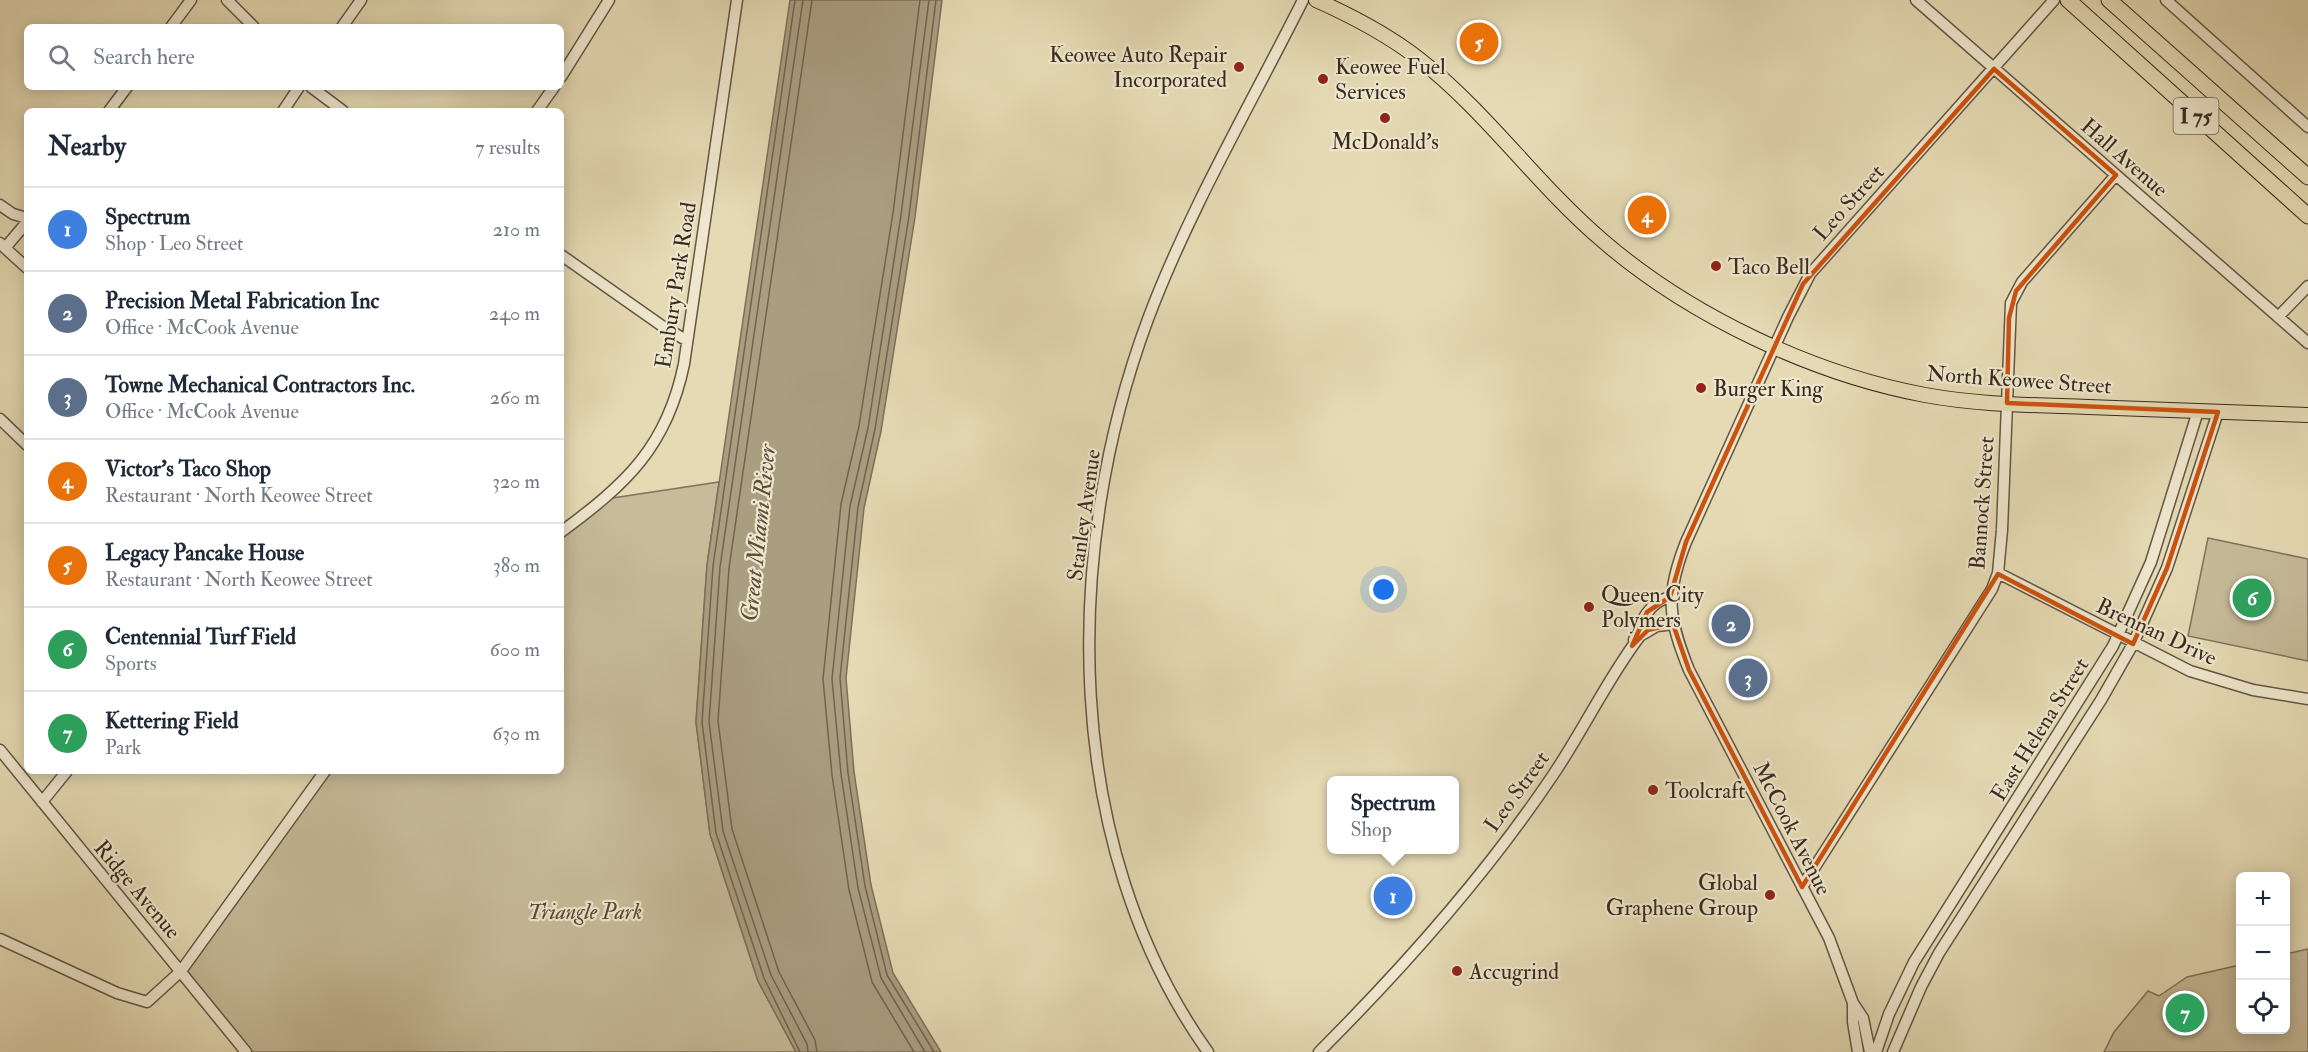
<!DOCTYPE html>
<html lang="en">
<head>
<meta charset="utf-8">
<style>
	:root { --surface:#fff; --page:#f6f6f7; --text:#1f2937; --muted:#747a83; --line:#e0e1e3; --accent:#8f2418 }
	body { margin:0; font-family:"IM FELL Double Pica",serif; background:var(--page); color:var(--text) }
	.controls { position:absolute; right:18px; bottom:18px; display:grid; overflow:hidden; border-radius:9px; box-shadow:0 3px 15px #0003 }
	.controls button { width:54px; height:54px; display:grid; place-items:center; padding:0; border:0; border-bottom:2px solid var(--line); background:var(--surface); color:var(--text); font:30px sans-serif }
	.you { position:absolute; left:1384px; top:590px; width:21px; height:21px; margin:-15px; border:4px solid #fff; border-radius:50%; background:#1a73e8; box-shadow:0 0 0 9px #1a73e833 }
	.badge { display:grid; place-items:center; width:39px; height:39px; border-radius:50%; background:var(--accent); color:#fff; font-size:20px; font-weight:700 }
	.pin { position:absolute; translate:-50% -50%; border:3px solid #fff; box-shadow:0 2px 6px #0006 }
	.popup { position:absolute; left:1327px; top:776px; width:132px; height:78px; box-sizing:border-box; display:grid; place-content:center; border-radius:9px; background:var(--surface); filter:drop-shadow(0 2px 4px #0005); font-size:20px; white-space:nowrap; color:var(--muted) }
	.popup b { font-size:22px; color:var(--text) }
	.popup::after { content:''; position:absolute; left:50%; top:100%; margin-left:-12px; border:12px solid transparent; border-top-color:var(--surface) }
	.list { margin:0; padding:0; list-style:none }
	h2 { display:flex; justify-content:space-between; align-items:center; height:78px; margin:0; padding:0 24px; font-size:26px }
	h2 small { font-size:20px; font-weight:400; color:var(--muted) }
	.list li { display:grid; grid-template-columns:39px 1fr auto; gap:18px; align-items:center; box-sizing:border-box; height:84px; padding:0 24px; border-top:2px solid var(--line) }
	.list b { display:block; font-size:22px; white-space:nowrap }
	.list p { margin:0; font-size:20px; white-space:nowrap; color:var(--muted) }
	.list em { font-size:20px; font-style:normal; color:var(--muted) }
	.icon { flex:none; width:33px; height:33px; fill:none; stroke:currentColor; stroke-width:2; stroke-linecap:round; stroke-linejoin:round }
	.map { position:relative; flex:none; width:2308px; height:1052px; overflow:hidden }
	.search { position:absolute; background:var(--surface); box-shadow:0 3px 15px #0003; left:24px; top:24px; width:540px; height:66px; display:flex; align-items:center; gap:15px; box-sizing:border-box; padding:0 21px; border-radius:9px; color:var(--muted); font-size:22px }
	.panel { position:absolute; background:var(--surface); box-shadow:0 3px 15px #0003; left:24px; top:108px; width:540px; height:666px; border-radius:9px }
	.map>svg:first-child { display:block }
	.green { fill:#c7bc9a; stroke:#7f745c; stroke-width:1.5 }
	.water { fill:#aa9e81; stroke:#7c7059; stroke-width:1.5 }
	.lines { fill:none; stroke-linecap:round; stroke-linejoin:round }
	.shore { stroke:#706450; stroke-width:1.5 }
	.minor-casing { stroke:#625744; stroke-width:13 }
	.major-casing { stroke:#372b1e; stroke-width:16 }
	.highway-casing { stroke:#372b1e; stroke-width:17 }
	.minor { stroke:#eee7ce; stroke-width:10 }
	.major { stroke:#e5dab4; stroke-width:14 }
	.highway { stroke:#e5dab4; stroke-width:15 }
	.marked { fill:none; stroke:#cd520f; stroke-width:4.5; stroke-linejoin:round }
	.poi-dot { fill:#8f2418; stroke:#eee7ce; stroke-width:2 }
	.labels { text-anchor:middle; stroke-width:4.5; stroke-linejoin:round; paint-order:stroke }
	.shield { fill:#eee7ce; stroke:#6e6353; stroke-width:1.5 }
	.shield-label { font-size:21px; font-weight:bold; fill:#372b1e }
	.poi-label { font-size:22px; fill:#372b1e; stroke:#eee7ce; text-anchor:start }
	.street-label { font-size:22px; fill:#372b1e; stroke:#eee7ce }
	.park-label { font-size:22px; font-style:italic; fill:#544837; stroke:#eee7ce }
	.water-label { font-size:24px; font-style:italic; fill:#5a4e3c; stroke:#eee7ce }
</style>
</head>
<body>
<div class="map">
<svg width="2308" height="1052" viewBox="0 0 2308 1052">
	<rect width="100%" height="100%" fill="#e5dab4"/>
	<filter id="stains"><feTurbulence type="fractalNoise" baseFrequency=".00333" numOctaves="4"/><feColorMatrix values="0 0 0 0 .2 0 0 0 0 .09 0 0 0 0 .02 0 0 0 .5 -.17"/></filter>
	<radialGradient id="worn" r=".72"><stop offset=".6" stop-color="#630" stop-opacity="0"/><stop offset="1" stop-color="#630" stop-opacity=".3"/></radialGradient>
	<!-- green -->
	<path class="green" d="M719,482L707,565L696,722L710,834L758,981L796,1052H246L181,971L325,771H561V532L606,499Z
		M2208,538L2308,559V661L2188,636Z
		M2308,949V1052H2104L2114,1032L2148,991L2159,996L2187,977L2240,965V1030H2286V954Z"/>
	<!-- water -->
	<path class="water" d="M790,0H942L915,217L881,431L864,508L846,678L854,772L871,885L893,973L941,1052H796L758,981L710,834L696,722L707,565Z"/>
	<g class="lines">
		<!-- shore -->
		<path class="shore" d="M795,0L713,566L702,722L716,833L764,978L800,1052
			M803,0L720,567L709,722L723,831L771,975L807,1044L808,1052
			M812,0L729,568L718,721L732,829L779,972L815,1040L817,1052
			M914,1052L872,982L849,890L832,775L823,679L841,504L859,426L893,213L920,0
			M925,1052L881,978L858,888L841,774L832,679L850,506L868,428L901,215L929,0
			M934,1052L887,975L865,886L848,773L840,678L858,507L875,429L909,216L936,0"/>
		<!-- minor casing -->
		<g class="minor-casing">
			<path id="minor" d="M227,0L254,27
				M1916,0L2308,343
				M2166,0L2308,127
				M171,27L191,0
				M342,27L361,0
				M561,77L609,0
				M311,87L343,111
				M109,111L127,87
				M283,111L299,87
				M537,111L554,87
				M0,205L13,214L27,218
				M0,243L5,248L27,222
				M5,248L27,268
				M561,255L665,328L686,340
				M2278,317L2308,286
				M0,419L27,445
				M561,532C626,484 667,447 684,364L737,0
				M1998,573L2190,671L2253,690L2308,699
				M1634,640C1641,621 1649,602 1670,597
				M0,750L246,1052
				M42,802L67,771
				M1802,887L1992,589L1998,573L2002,530L2011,303L2022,282L2116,175
				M0,939L117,993L147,1002L181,971L325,771
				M1853,1004V1022L1858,1052
				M1208,1052C1061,846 1062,550 1148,319C1189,210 1251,104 1303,0
				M1319,1052C1404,967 1486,875 1553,775C1583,731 1609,676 1640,636L1657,626L1673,624
				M1870,1052L1863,1018L1853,1003L1829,938L1689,670C1668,618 1665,595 1686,542L1788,317L1810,274L2054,0
				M1876,1052L1889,1014L1914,962L2113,646L2151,562L2198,411
				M1893,1052L1921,987L1939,953L2101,700L2133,644L2167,568L2218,412"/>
		</g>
		<!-- major casing -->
		<g class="major-casing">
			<path id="major" d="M1316,0C1352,16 1387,34 1419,59C1487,112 1537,185 1603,241C1690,316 1813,374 1925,395C1979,405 2034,405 2088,407C2161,409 2235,413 2308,415"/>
		</g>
		<!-- highway casing -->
		<g class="highway-casing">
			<path id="highway" d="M2068,0L2308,216
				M2109,0L2308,177"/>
		</g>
		<!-- minor -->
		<use href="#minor" class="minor"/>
		<!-- major -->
		<use href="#major" class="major"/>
		<!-- highway -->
		<use href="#highway" class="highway"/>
	</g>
	<!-- marked area -->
	<path class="marked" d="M1994,69L2116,175L2016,291L2009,318L2007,403L2218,412L2167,568L2133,644L1998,574L1802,887L1689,670L1673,624L1648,630L1632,646L1647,612L1670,597L1686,542L1803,284Z"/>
	<!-- markers -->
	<g class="poi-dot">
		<circle cx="1239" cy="67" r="6"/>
		<circle cx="1323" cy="79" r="6"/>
		<circle cx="1385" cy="118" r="6"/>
		<circle cx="1716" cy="266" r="6"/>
		<circle cx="1701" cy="388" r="6"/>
		<circle cx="1589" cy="607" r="6"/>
		<circle cx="1653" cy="790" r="6"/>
		<circle cx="1770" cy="895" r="6"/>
		<circle cx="1457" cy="971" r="6"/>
	</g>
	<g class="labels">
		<!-- shield labels -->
		<rect class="shield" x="2173.5" y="98" width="45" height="36" rx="4.5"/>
		<g class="shield-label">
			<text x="2196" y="123">I 75</text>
		</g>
		<!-- poi labels -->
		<g class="poi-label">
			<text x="1227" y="62" text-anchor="end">Keowee Auto Repair<tspan x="1227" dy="25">Incorporated</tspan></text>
			<text x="1335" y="74">Keowee Fuel<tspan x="1335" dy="25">Services</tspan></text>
			<text x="1385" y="149" text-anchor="middle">McDonald's</text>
			<text x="1728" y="274">Taco Bell</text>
			<text x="1713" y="396">Burger King</text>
			<text x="1601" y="602">Queen City<tspan x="1601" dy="25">Polymers</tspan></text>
			<text x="1665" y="798">Toolcraft</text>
			<text x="1758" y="890" text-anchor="end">Global<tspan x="1758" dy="25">Graphene Group</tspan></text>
			<text x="1469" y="979">Accugrind</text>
		</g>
		<!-- street labels -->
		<g class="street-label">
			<text transform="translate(2125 157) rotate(41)" y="8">Hall Avenue</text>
			<text transform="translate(1848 202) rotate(-48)" y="8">Leo Street</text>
			<text transform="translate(675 285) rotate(-81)" y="8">Embury Park Road</text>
			<text transform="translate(2019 379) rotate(4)" y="8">North Keowee Street</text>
			<text transform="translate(1981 503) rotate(-86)" y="8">Bannock Street</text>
			<text transform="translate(1083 515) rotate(-82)" y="8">Stanley Avenue</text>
			<text transform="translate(2157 631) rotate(25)" y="8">Brennan Drive</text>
			<text transform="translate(2039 729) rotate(-58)" y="8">East Helena Street</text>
			<text transform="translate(1516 791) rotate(-54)" y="8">Leo Street</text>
			<text transform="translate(1793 828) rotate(63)" y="8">McCook Avenue</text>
			<text transform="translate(138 889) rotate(50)" y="8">Ridge Avenue</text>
		</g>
		<!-- park labels -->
		<g class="park-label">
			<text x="585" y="919">Triangle Park</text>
		</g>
		<!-- water labels -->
		<g class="water-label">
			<text transform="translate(758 533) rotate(-84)" y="8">Great Miami River</text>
		</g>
	</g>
	<rect width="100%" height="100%" filter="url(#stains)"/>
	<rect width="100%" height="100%" fill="url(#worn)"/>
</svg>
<div class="controls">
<button>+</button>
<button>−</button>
<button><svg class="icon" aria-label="locate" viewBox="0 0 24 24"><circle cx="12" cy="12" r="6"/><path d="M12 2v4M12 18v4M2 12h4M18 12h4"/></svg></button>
</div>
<div class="you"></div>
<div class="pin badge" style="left:1393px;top:896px;background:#3f7fe0">1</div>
<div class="popup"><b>Spectrum</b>Shop</div>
<div class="pin badge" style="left:1731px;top:624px;background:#5c6f8a">2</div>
<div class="pin badge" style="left:1748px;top:678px;background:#5c6f8a">3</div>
<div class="pin badge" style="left:1647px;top:215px;background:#e8710a">4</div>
<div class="pin badge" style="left:1479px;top:42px;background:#e8710a">5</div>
<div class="pin badge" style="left:2252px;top:598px;background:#2e9e5b">6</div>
<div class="pin badge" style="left:2185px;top:1013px;background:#2e9e5b">7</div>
<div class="search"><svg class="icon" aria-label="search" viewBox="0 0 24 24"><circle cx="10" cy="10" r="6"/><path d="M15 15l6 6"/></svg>Search here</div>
<section class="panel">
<h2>Nearby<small>7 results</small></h2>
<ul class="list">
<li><span class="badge" style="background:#3f7fe0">1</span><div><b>Spectrum</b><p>Shop · Leo Street</p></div><em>210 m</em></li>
<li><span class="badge" style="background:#5c6f8a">2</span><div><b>Precision Metal Fabrication Inc</b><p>Office · McCook Avenue</p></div><em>240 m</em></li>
<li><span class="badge" style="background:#5c6f8a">3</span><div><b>Towne Mechanical Contractors Inc.</b><p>Office · McCook Avenue</p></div><em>260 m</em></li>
<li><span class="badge" style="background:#e8710a">4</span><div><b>Victor's Taco Shop</b><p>Restaurant · North Keowee Street</p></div><em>320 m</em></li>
<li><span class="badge" style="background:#e8710a">5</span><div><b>Legacy Pancake House</b><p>Restaurant · North Keowee Street</p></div><em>380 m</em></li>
<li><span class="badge" style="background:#2e9e5b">6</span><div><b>Centennial Turf Field</b><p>Sports</p></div><em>600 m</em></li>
<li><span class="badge" style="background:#2e9e5b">7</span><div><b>Kettering Field</b><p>Park</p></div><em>630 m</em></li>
</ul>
</section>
</div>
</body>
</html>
